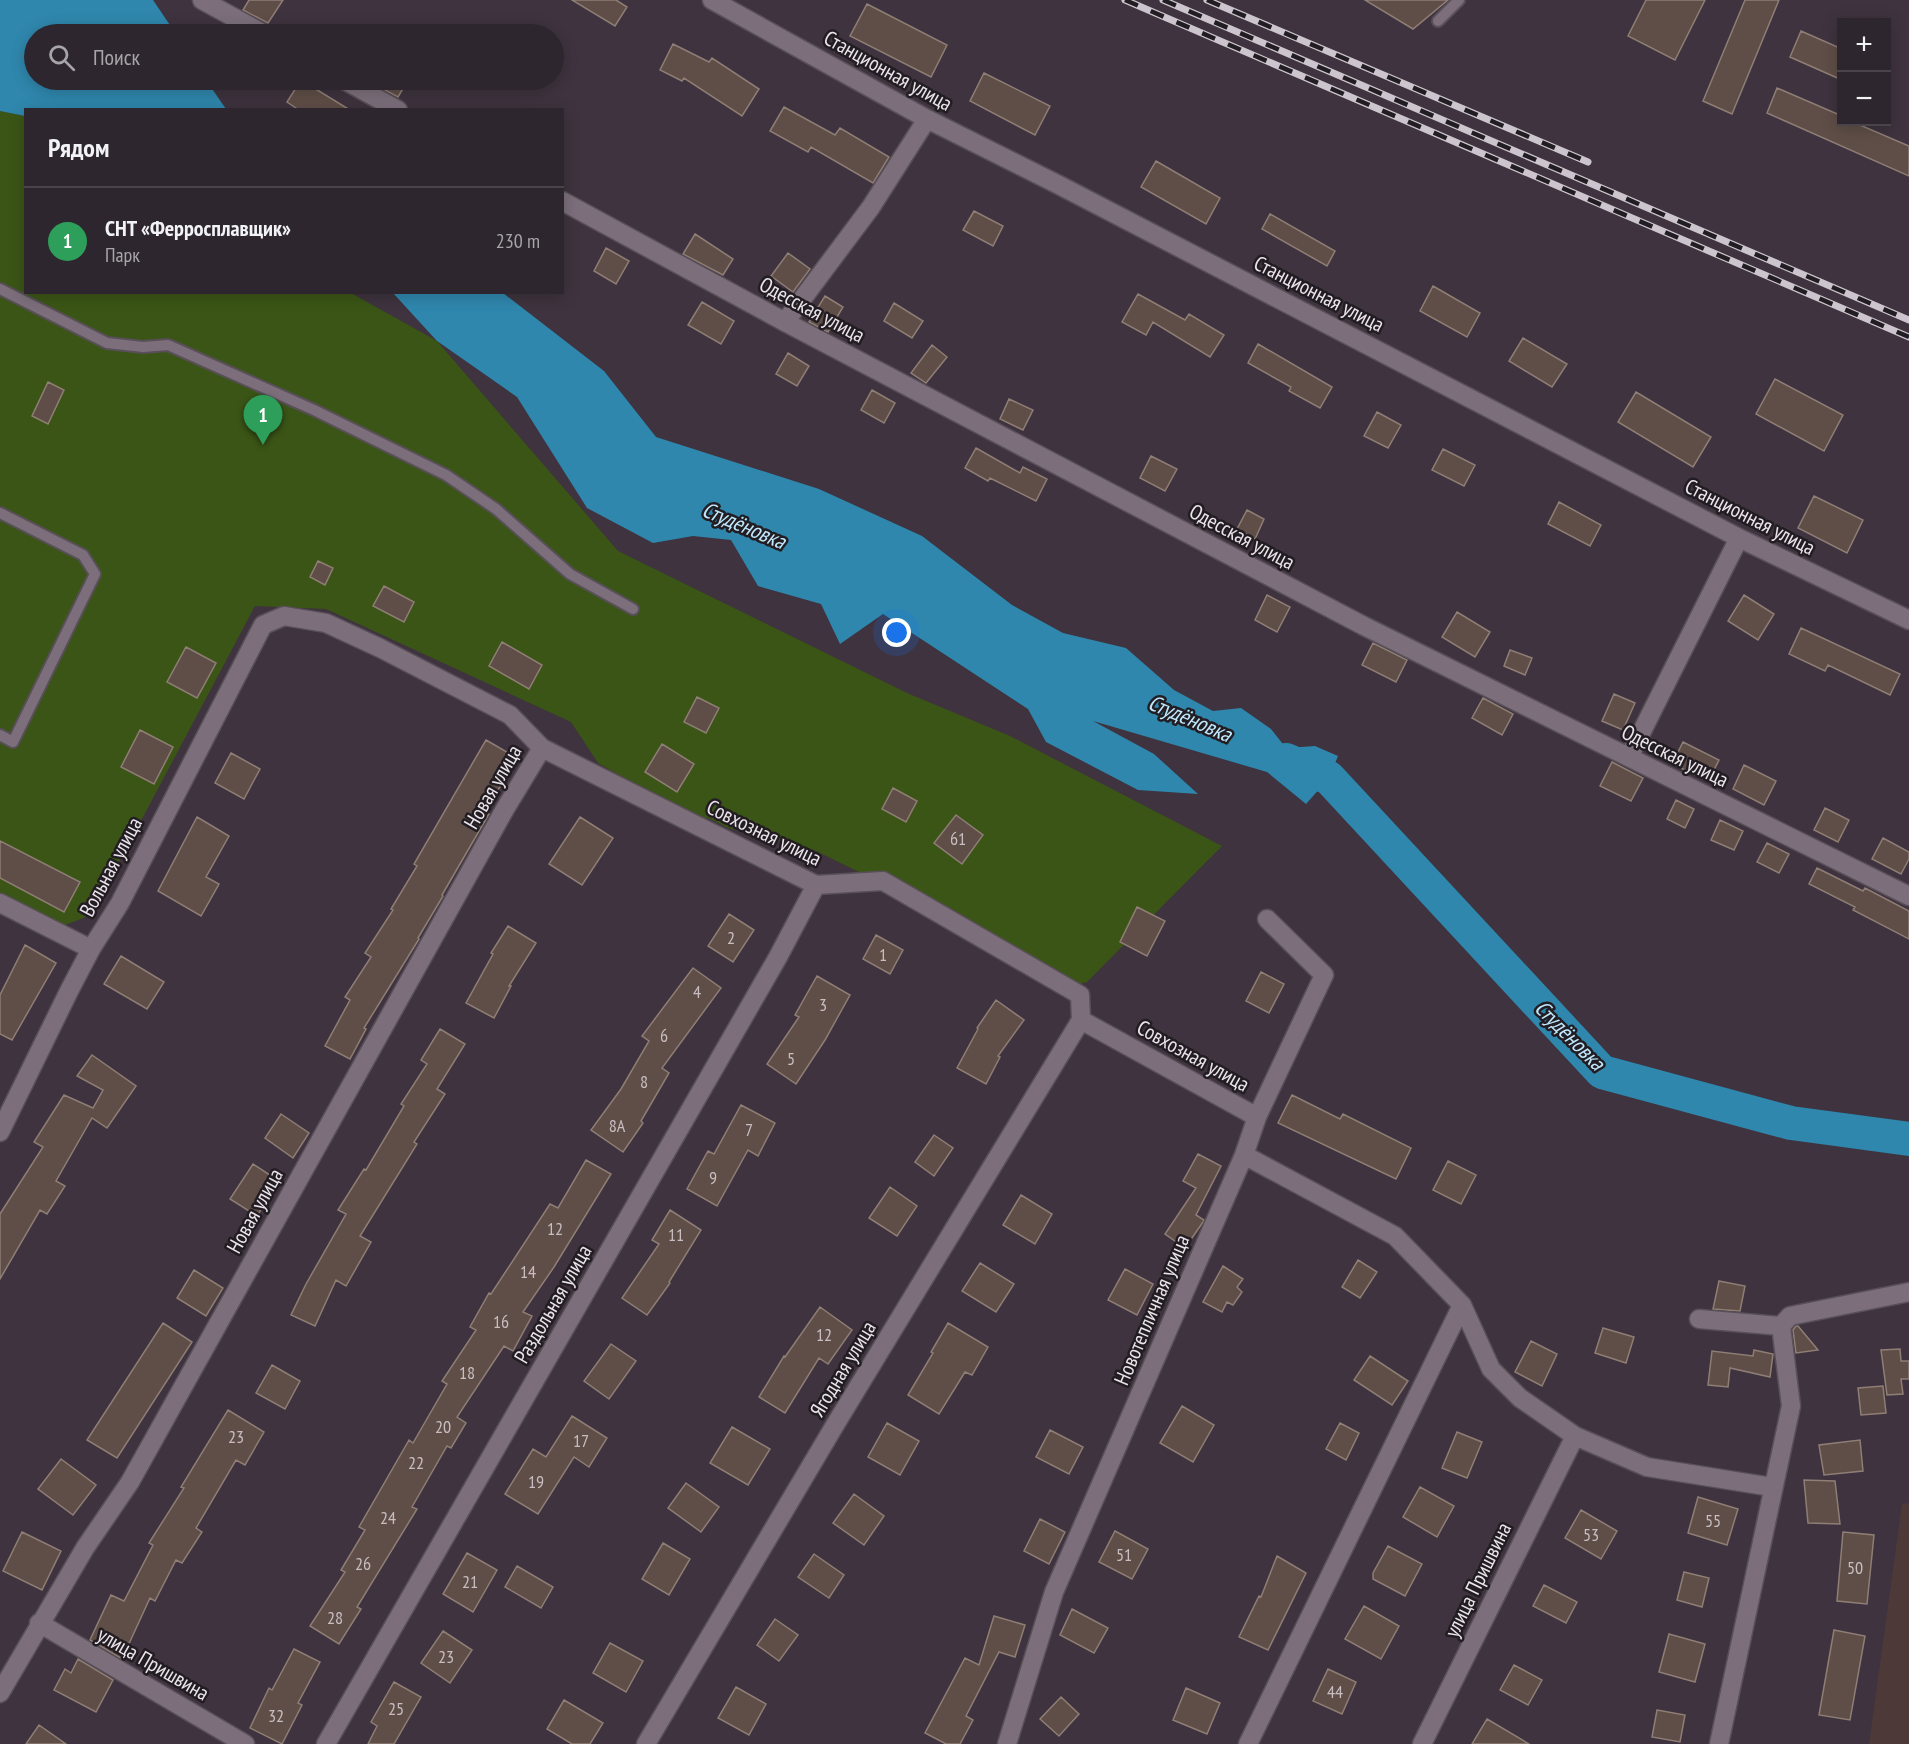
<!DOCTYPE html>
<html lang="ru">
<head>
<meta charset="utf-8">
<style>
	:root { --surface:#2e262e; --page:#3a323a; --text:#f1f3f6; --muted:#a7a5aa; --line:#49434a; --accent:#bca0f2 }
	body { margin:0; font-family:"PT Sans Narrow",sans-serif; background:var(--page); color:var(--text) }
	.controls { position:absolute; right:18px; top:18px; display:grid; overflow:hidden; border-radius:0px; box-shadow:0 3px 15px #0003 }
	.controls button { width:54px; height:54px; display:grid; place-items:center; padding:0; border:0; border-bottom:2px solid var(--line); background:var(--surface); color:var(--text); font:30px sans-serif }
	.you { position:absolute; left:897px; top:633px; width:21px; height:21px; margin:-15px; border:4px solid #fff; border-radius:50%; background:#1a73e8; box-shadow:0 0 0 9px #1a73e833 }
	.badge { display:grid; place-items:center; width:39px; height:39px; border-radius:50%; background:var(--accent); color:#fff; font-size:20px; font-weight:700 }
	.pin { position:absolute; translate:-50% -50px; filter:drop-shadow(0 2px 3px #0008) }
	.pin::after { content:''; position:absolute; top:32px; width:21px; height:18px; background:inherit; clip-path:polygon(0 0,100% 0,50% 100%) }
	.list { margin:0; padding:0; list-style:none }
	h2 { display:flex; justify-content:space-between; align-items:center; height:78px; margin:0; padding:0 24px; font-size:26px }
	h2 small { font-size:20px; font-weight:400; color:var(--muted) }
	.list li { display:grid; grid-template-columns:39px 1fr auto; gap:18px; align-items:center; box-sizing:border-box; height:108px; padding:0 24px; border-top:2px solid var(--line) }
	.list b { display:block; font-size:22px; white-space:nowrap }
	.list p { margin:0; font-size:20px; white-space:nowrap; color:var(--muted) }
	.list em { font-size:20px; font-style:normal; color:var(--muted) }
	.icon { flex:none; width:33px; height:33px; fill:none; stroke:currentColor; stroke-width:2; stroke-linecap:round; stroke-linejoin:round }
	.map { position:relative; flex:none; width:1909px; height:1744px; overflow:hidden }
	.search { position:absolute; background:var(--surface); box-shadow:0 3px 15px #0003; left:24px; top:24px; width:540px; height:66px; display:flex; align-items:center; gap:15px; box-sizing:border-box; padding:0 21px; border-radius:33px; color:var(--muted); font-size:22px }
	.panel { position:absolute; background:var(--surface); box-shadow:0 3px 15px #0003; left:24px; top:108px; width:540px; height:186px; border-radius:0px }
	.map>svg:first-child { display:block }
	.commercial { fill:#4e3939 }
	.green { fill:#3b5516 }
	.water { fill:#2f87ad }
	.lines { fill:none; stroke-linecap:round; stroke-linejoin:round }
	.river { stroke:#2f87ad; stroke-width:34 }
	.building { fill:#5f4e47; stroke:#8f7e76; stroke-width:1.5 }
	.lane-casing { stroke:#584f58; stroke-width:14 }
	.street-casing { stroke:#584f58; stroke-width:21 }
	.lane { stroke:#7c6f7b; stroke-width:10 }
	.street { stroke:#7c6f7b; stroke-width:18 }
	.rail-casing { stroke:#cdc5cd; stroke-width:7 }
	.rail { stroke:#221d22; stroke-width:4.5; stroke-dasharray:14; stroke-linecap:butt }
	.labels { text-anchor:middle; stroke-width:5; stroke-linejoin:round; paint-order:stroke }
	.number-label { font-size:18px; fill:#c8bec2 }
	.street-label { font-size:21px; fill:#ebe4eb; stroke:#221d22 }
	.water-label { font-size:22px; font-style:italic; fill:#c0e9fe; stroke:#221d22 }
</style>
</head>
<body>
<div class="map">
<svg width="1909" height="1744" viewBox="0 0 1909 1744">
	<rect width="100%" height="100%" fill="#3e333e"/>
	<!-- commercial -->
	<path class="commercial" d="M1909,1503V1744H1869L1902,1504Z"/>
	<!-- green -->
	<path class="green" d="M0,111L25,116L26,292L351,293L437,341L618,551L907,693L1010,736L1222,846L1086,983L1084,982L1080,985L973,928L814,850L728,828L708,818H694L598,763L571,722L326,609L255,606L91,915L60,927L0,896Z"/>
	<!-- water -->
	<path class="water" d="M0,0H153L176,34H34V80H206L226,109L26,110L25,116L0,111Z
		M393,293H503L604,371L656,437L819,489L922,536L1012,605L1063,633L1126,648L1174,690L1213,711L1241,708L1271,729L1286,748L1315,746L1338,756L1329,778L1306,804L1267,772L1093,721L1154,754L1198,794L1138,790L1046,742L1028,709L883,614L840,644L821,604L758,586L731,540L693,536L653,543L587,508L517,397L437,341Z"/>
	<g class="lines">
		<!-- river -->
		<path class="river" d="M1286,760L1329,778L1602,1072L1791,1123L1909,1139"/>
	</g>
	<!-- building -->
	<path class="building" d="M249,0H283L268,23L243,10Z
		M572,0H616L627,7L615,26Z
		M1365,0H1448L1413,29Z
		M1646,0H1705L1675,60L1628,36Z
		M1745,0H1779L1732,114L1703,101Z
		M867,4L947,45L931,77L850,36Z
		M1801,31L1842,49V80L1790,57Z
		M673,44L709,62L712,58L759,89L742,116L684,78L682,81L660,70Z
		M984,73L1050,106L1035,135L970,101Z
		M301,80L350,110H299L287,102Z
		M366,80H408L398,97Z
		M1777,88L1842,116V122H1853L1909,146V176L1767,113Z
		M784,107L835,135L840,128L889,157L873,183L811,147L808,152L770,131Z
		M1156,161L1220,198L1206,224L1141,187Z
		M974,211L1003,226L993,246L963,230Z
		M1270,214L1335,251L1327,266L1262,229Z
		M695,234L733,259L723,275L683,254Z
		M606,248L629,261L616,284L594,271Z
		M788,253L810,269L793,292L771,276Z
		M1433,286L1480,313L1467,337L1420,311Z
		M1138,294L1185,320L1189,314L1224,335L1210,357L1153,322L1146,335L1122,322Z
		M825,296L843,307L828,332L809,322Z
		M702,302L734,321L721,344L688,325Z
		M894,303L923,321L912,338L884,321Z
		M1523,338L1567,364L1552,387L1509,361Z
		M1258,344L1332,387L1320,408L1289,391L1291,387L1248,363Z
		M932,345L947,357L926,383L911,373Z
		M788,353L809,366L797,386L776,374Z
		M1775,379L1843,415L1824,451L1756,414Z
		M48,382L64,390L48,424L32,416Z
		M872,390L895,403L884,423L861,410Z
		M1636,392L1711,437L1693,467L1618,422Z
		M1009,399L1033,410L1023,430L1000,419Z
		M1377,412L1401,425L1388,448L1364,436Z
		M976,448L1020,473L1023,467L1047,479L1036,501L990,478L988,481L965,468Z
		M1443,449L1475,465L1464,486L1432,470Z
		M1151,456L1177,469L1165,491L1140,478Z
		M1814,496L1863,520L1847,553L1798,528Z
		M1559,502L1601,525L1590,546L1548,524Z
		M1247,510L1264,519L1255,539L1237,529Z
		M318,561L333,568L325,585L310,577Z
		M384,586L414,602L404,622L373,606Z
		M1267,595L1290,607L1277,632L1255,620Z
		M1744,595L1774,614L1758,640L1728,621Z
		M1457,612L1490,632L1475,657L1442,637Z
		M1801,628L1900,674L1890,695L1828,665L1825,671L1789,654Z
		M502,642L542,665L529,689L489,666Z
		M1373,643L1407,660L1396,682L1362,665Z
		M186,647L216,663L197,698L167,682Z
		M1510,650L1532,658L1525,675L1504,666Z
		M1614,694L1635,703L1623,730L1602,721Z
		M697,697L719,708L706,733L684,722Z
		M1483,698L1513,714L1502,735L1472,718Z
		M140,730L173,747L154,784L121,767Z
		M486,740L517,758L485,812L489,814L442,895L443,896L418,938L419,939L364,1028L366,1029L350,1059L325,1046L350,1000L345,997L371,957L365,953L393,910L391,909L417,866L414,864Z
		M1683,742L1719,760L1710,778L1706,775L1704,779L1672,764Z
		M662,744L694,764L677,792L645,772Z
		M231,753L260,769L244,799L215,783Z
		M1612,762L1643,778L1631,801L1600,786Z
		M1744,765L1776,781L1764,805L1733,789Z
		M893,788L917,801L906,822L882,809Z
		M1676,800L1694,809L1685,828L1667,819Z
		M1825,808L1849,820L1838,842L1814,830Z
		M956,815L983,835L962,864L934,843Z
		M197,817L229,836L206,877L219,884L201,916L158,891Z
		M580,817L613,838L582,885L549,864Z
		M1720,820L1743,831L1734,850L1711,840Z
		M1883,838L1909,852V859L1901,874L1872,859Z
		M0,841L80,882L64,912L0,878Z
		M1767,843L1789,854L1779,873L1757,862Z
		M1817,868L1863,891L1865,888L1909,911V939L1853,910L1855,907L1809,884Z
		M1137,907L1165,921L1147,956L1120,942Z
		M729,914L754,930L733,962L708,946Z
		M508,926L536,943L509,986H511L494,1018L466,1003L493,954L491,953Z
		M876,935L903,950L890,974L863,959Z
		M25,945L56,963L12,1040L0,1034V995Z
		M121,956L164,982L147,1009L104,984Z
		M693,968L721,988L662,1068L669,1073L641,1121L643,1123L623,1152L591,1130L621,1089L649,1041L642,1036Z
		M1261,972L1284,984L1269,1013L1246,1001Z
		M817,976L850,995L825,1040L796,1084L767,1064L799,1017L795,1015Z
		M996,1000L1024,1020L998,1056L1000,1057L986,1084L957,1068L978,1029L977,1028Z
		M440,1029L465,1044L437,1089L445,1094L414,1142L417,1144L360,1236L371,1242L346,1286L336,1280L315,1326L291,1315L306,1284L346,1214L338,1210L364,1169L366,1170L404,1106L401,1104L427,1064L421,1060Z
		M92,1055L136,1086L107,1128L92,1118L56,1181L65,1186L47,1214L40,1210L0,1279V1214L43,1147L34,1142L64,1095L93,1108L103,1090L77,1076Z
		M1292,1095L1340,1119L1343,1114L1411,1148L1396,1179L1278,1123Z
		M741,1105L775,1123L758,1156L748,1150L717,1206L687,1189L708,1151L714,1154Z
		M281,1114L309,1133L293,1158L265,1138Z
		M934,1135L953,1148L934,1176L915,1162Z
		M1198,1154L1221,1166L1196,1215L1204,1220L1203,1222L1185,1248L1165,1234L1196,1188L1183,1181Z
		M586,1160L611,1174L554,1267L523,1312L532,1316L513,1351L504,1346L457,1417L466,1423L451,1448L447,1446L412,1507L417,1509L357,1607L361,1609L339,1644L310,1626L345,1572L341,1570L365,1530L359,1527L409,1440L413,1443L447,1384L442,1381L476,1330L470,1327L489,1293L491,1294L550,1204L558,1208Z
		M1448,1161L1476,1175L1461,1204L1433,1190Z
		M253,1164L279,1181L257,1216L230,1199Z
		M890,1187L917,1206L897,1236L869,1218Z
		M1021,1195L1052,1214L1035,1244L1003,1225Z
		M670,1210L701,1230L669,1282L670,1283L647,1315L622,1298L659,1244L652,1240Z
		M1358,1260L1377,1272L1360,1298L1342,1287Z
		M980,1263L1014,1284L996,1312L962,1291Z
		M1223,1266L1243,1279L1237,1287L1242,1292L1233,1305L1227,1302L1222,1312L1203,1302Z
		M1125,1269L1153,1284L1137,1315L1108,1300Z
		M194,1270L223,1288L206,1316L177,1298Z
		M1719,1281L1745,1286L1740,1311L1713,1309Z
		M820,1307L852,1330L828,1364L819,1358L785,1413L759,1397L784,1356L785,1357Z
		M163,1323L192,1342L117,1458L87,1440Z
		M948,1323L988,1347L972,1375L965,1372L939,1414L908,1395L933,1353L931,1352Z
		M1796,1326H1798L1818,1350L1796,1353L1793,1330Z
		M1603,1328L1634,1337L1626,1363L1595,1353Z
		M1531,1341L1557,1354L1542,1386L1515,1372Z
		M611,1344L636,1361L609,1399L584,1381Z
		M1900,1349L1901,1361H1909V1379H1901L1903,1394L1887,1395L1881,1350Z
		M1754,1350L1773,1354L1770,1377L1730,1368L1728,1387L1708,1385L1712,1351L1753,1356Z
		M1370,1356L1408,1381L1392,1405L1354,1380Z
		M272,1365L300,1381L285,1409L256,1393Z
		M1883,1386L1886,1413L1861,1415L1858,1388Z
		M1182,1406L1214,1425L1193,1462L1160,1443Z
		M228,1410L264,1432L245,1465L236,1460L196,1528L202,1532L182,1563L176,1560L155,1601L150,1598L122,1659L90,1640L111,1595L124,1601L153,1545L149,1543L184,1488L181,1487Z
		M572,1416L607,1438L589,1467L574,1457L538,1514L505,1494L533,1449L546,1457Z
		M887,1423L919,1441L900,1475L868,1457Z
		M1340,1423L1359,1433L1346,1460L1326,1449Z
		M732,1427L770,1449L748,1485L710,1463Z
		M1050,1430L1083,1447L1069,1474L1036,1457Z
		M1457,1432L1482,1442L1467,1478L1442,1468Z
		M1860,1440L1863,1471L1824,1475L1819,1445Z
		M61,1459L96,1485L73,1515L38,1489Z
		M1804,1480L1835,1481L1840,1524L1808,1523Z
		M686,1483L719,1507L701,1532L668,1508Z
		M1420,1487L1454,1506L1437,1537L1403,1517Z
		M854,1494L884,1516L864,1545L833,1523Z
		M1698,1497L1738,1509L1727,1545L1688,1533Z
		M1581,1510L1617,1531L1601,1559L1565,1538Z
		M1040,1519L1065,1532L1049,1564L1024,1551Z
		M1115,1531L1148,1549L1132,1579L1099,1562Z
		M22,1532L61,1551L42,1590L3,1571Z
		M1843,1532L1874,1535L1867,1604L1837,1601Z
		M663,1543L690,1559L669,1595L642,1579Z
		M1388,1546L1422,1564L1405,1596L1373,1579V1573Z
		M467,1553L497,1570L473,1612L443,1594Z
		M814,1554L844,1575L829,1598L798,1577Z
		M1277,1556L1306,1573L1268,1650L1239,1637L1259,1596L1261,1597Z
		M517,1566L553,1587L541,1608L505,1587Z
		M1684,1572L1709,1578L1702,1607L1677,1600Z
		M1544,1585L1577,1602L1566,1623L1533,1606Z
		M1364,1606L1399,1626L1381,1659L1345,1639Z
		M1072,1609L1108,1628L1094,1653L1060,1635Z
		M994,1616L1025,1625L1015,1657L999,1652L966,1716L973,1720L960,1744H946L925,1733L965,1658L979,1665Z
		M775,1619L798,1635L779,1661L757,1645Z
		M1834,1630L1865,1636L1850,1720L1819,1715Z
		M443,1631L472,1650L450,1683L421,1663Z
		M1669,1634L1705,1644L1695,1682L1659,1672Z
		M610,1643L643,1661L626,1692L593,1673Z
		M294,1649L320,1662L298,1703L302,1705L282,1744L250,1728L269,1688L272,1690Z
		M78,1659L113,1680L96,1712L54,1690L65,1669L71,1673Z
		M1514,1665L1542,1680L1528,1705L1500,1690Z
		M1328,1669L1356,1682L1342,1714L1313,1701Z
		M394,1682L421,1697L394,1744H368L377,1726L371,1722Z
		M736,1687L766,1704L749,1735L718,1718Z
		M1186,1688L1220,1703L1207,1734L1173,1720Z
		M1061,1697L1079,1714L1059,1736L1040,1719Z
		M564,1700L603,1723L590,1744H572L547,1729Z
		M1657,1710L1685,1715L1680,1742L1652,1737Z
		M1487,1719L1529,1744H1472Z
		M39,1725L66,1744H26Z"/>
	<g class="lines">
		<!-- lane casing -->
		<g class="lane-casing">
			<path id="lane" d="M1438,21L1459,0
				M0,289L107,343L143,347L168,345L314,410L446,475L496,509L570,574L633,609
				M0,513L83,555L95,574L13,742L0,735"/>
		</g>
		<!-- street casing -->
		<g class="street-casing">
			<path id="street" d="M202,0L264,34
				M712,0L927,119L1059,185L1739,538L1909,620
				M344,80L398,110
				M562,201L785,322L1364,626L1909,896
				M785,322L871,207L927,119
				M1629,757L1739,538
				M0,903L91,949
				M0,1132L69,991L91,949L120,903L263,625L284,616L326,623L380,648L510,715L542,748L816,885L883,881L1080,995L1081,1020L1257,1117
				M1244,1155L1395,1236L1462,1305L1491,1369L1520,1398L1575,1436L1647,1467L1772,1487
				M1699,1319L1781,1326
				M39,1623L245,1744
				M0,1693L85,1548L130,1482L505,809L542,748
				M326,1744L778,957L816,885
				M646,1744L835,1425L1081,1020
				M1007,1744L1054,1592L1244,1155L1257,1117L1324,975L1267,919
				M1248,1744L1462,1305
				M1422,1744L1575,1436
				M1719,1744L1791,1406L1781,1326L1790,1316L1909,1292"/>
		</g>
		<!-- lane -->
		<use href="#lane" class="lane"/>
		<!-- street -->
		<use href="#street" class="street"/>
		<!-- rail casing -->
		<g class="rail-casing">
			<path id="rail" d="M1125,0L1909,337
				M1163,0L1909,320
				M1207,0L1588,162"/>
		</g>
		<!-- rail -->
		<use href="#rail" class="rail"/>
	</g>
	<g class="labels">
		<!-- number labels -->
		<g class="number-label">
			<text x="958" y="845">61</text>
			<text x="731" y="944">2</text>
			<text x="883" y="961">1</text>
			<text x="697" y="998">4</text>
			<text x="823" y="1011">3</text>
			<text x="664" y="1042">6</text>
			<text x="791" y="1065">5</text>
			<text x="644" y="1088">8</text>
			<text x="617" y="1132">8А</text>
			<text x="749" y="1136">7</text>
			<text x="713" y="1184">9</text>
			<text x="555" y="1235">12</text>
			<text x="676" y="1241">11</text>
			<text x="528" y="1278">14</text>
			<text x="501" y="1328">16</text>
			<text x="824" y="1341">12</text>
			<text x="467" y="1379">18</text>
			<text x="443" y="1433">20</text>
			<text x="236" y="1443">23</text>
			<text x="581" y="1447">17</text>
			<text x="416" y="1469">22</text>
			<text x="536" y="1488">19</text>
			<text x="388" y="1524">24</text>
			<text x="1713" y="1527">55</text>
			<text x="1591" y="1541">53</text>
			<text x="1124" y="1561">51</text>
			<text x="363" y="1570">26</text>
			<text x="1855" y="1574">50</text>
			<text x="470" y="1588">21</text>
			<text x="335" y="1624">28</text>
			<text x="446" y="1663">23</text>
			<text x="1335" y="1698">44</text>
			<text x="396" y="1715">25</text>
			<text x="276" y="1722">32</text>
		</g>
		<!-- street labels -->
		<g class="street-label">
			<text transform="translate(888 71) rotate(29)" y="7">Станционная улица</text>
			<text transform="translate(1319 294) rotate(27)" y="7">Станционная улица</text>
			<text transform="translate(812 310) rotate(28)" y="7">Одесская улица</text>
			<text transform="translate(1750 517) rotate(27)" y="7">Станционная улица</text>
			<text transform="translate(1242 537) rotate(28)" y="7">Одесская улица</text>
			<text transform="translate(1675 756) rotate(26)" y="7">Одесская улица</text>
			<text transform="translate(493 787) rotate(-60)" y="7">Новая улица</text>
			<text transform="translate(764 833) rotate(26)" y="7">Совхозная улица</text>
			<text transform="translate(111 867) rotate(-62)" y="7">Вольная улица</text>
			<text transform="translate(1193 1056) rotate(29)" y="7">Совхозная улица</text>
			<text transform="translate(255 1211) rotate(-61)" y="7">Новая улица</text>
			<text transform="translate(553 1304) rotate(-60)" y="7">Раздольная улица</text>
			<text transform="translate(1152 1310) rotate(-67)" y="7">Новотепличная улица</text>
			<text transform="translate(843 1369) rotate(-59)" y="7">Ягодная улица</text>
			<text transform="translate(1478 1580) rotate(-64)" y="7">улица Пришвина</text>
			<text transform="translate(153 1664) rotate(30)" y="7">улица Пришвина</text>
		</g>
		<!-- water labels -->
		<g class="water-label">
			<text transform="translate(744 525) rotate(23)" y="8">Студёновка</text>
			<text transform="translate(1190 718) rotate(23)" y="8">Студёновка</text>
			<text transform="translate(1570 1035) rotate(45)" y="8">Студёновка</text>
		</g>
	</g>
</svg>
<div class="controls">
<button>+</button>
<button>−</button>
</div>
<div class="you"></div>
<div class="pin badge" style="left:263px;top:445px;background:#2e9e5b">1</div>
<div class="search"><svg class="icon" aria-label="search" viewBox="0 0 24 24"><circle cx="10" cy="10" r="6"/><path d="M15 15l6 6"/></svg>Поиск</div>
<section class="panel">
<h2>Рядом<small></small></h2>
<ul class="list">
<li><span class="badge" style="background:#2e9e5b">1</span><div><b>СНТ «Ферросплавщик»</b><p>Парк</p></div><em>230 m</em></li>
</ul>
</section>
</div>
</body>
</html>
